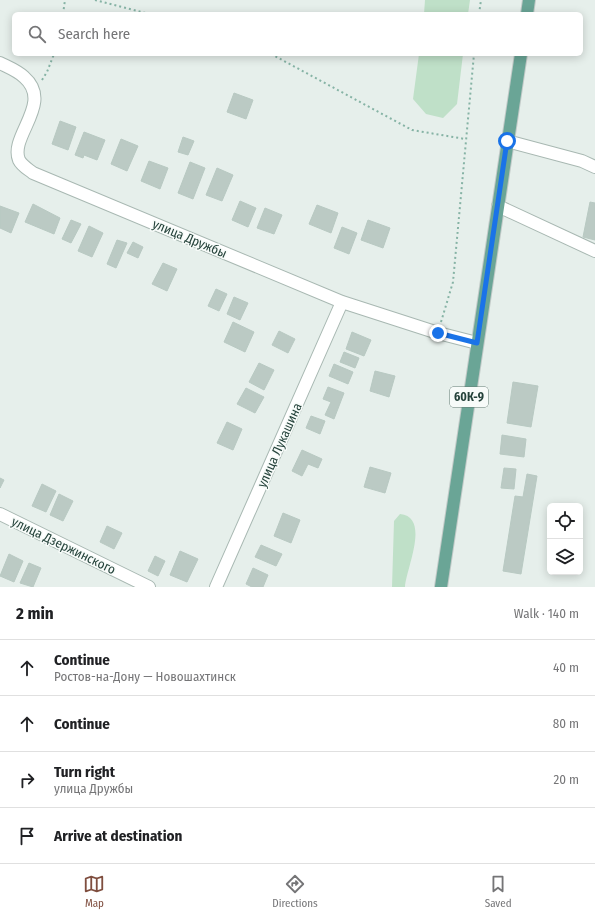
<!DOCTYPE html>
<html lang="en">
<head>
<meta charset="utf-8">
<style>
	:root { --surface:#fff; --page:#f2f2f2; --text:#202124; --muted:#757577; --line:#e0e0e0; --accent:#7f4e3f }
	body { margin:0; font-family:"Fira Sans Condensed",sans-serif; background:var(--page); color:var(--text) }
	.controls { position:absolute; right:12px; bottom:12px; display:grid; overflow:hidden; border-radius:6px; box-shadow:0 2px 10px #0003 }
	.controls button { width:36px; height:36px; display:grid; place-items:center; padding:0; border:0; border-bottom:1px solid var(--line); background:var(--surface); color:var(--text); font:20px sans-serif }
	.stop { position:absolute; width:12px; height:12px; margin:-9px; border:3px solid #1a73e8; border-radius:50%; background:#fff }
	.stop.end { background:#1a73e8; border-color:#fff; box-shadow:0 1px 4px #0008 }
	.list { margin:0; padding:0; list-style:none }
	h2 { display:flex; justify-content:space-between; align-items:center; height:52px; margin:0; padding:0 16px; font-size:17px }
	h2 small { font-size:13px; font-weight:400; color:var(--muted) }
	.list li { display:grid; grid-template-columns:26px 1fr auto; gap:12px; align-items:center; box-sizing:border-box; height:56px; padding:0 16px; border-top:1px solid var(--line) }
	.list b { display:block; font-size:15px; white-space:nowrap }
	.list p { margin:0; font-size:13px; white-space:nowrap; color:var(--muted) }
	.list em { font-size:13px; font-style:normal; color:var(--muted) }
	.icon { flex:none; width:22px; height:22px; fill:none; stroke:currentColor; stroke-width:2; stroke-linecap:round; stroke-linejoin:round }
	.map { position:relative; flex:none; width:595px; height:587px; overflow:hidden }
	.search { position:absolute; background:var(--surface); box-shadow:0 2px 10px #0003; left:12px; right:12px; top:12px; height:44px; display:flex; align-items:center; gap:10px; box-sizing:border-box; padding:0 14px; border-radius:6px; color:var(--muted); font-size:15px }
	.sheet { height:276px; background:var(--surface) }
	nav { display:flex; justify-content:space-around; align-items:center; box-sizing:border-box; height:56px; border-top:1px solid var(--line); background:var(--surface); font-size:11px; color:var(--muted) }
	nav a { display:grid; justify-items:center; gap:2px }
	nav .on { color:var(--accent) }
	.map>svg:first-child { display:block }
	.green { fill:#bfe0c8 }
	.building { fill:#bbcac4; stroke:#b8c9c2 }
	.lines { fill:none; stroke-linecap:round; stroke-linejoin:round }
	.street-casing { stroke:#a8b8b2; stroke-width:14 }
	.primary-casing { stroke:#c2cac8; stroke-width:14 }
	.path { stroke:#86b3a5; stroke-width:2; stroke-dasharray:2 3; stroke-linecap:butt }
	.street { stroke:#fff; stroke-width:12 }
	.primary { stroke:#6aa596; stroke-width:12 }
	.route { stroke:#1a73e8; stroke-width:5 }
	.labels { text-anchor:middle; stroke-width:3; stroke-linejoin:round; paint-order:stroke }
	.shield { fill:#f7fbf9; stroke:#637a73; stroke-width:1 }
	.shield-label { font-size:12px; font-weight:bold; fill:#24423a }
	.street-label { font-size:13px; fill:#24423a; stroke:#f7fbf9 }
</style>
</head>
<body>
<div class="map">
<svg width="595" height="587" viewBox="0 0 595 587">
	<rect width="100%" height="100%" fill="#e6efeb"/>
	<!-- green -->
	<path class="green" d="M425,0H470L468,14H424Z
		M419,54H463L457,104L443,118L426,114L413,99Z
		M400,514C431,517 406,569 405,587H392L394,521Z"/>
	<!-- building -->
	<path class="building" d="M234,93L253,100L246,119L227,112Z
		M60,121L76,127L68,150L52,144Z
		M84,132L105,140L97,160L84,155L83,158L75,155Z
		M183,137L194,141L188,155L178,152Z
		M121,139L138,146L127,171L111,164Z
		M149,161L168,168L160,189L141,181Z
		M190,162L205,168L193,199L178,193Z
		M217,168L233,175L222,201L206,195Z
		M240,201L256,208L248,227L232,220Z
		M590,202L595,203V240L583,237Z
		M33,204L60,218L54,234L25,222Z
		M317,205L338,213L331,233L309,224Z
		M0,206L19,213L11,233L0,228Z
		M265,208L282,215L274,234L257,228Z
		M71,220L81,224L71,243L62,239Z
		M368,220L390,228L383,248L361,240Z
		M89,226L103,233L92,257L78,251Z
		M342,227L357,233L349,254L334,248Z
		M117,240L127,243L116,268L107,264Z
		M133,242L143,247L138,258L127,253Z
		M163,263L177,269L167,291L152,284Z
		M216,289L227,294L219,311L208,306Z
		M234,297L248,303L240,320L227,314Z
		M233,322L254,332L245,352L224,342Z
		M279,331L295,339L288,353L272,345Z
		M352,332L371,340L364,356L346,349Z
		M344,352L359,358L355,368L340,362Z
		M259,363L274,370L264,390L249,382Z
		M334,364L353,372L348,384L329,376Z
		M375,371L395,376L389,397L370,391Z
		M513,382L538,386L531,427L507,423Z
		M328,387L344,393L334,419L325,415L331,402L323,399Z
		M246,388L264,397L255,413L237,404Z
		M311,416L325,421L320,434L306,428Z
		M227,422L242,429L233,450L217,443Z
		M502,435L526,439L524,457L500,454Z
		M302,450L322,459L318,468L308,464L302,476L292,471Z
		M370,467L391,473L385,493L364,487Z
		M504,468L516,469L514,489L501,488Z
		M527,474L537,476L521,574L503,571L515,496L523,497Z
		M0,478L4,480L0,488Z
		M42,484L56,491L46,512L32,506Z
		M59,494L73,501L63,521L50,515Z
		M283,513L300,520L291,543L274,536Z
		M107,526L122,533L114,549L100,542Z
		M261,545L282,554L276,566L255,557Z
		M180,551L198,559L187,582L170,575Z
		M9,554L23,561L14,582L0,576Z
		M155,556L165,561L158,576L148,571Z
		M29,563L41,568L33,587L20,583Z
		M253,568L268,575L263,587H252L246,584Z"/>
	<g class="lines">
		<!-- street casing -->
		<g class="street-casing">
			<path id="street" d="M0,63C8,67 18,71 24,77C54,103 9,136 19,160C22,166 28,169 33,173L342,302L438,333L477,343
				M507,141L582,161L595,167
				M498,206L595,251
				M0,514L149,587
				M216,587L342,302"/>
		</g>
		<!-- primary casing -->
		<g class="primary-casing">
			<path id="primary" d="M527,14L529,0
				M441,587L521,54"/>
		</g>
		<!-- path -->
		<path class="path" d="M95,0L149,14
			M63,14L65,0
			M479,14L481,0
			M271,54L412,130L465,139
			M42,80L47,72L54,54
			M441,322L453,282L474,54"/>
		<!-- street -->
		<use href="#street" class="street"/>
		<!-- primary -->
		<use href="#primary" class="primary"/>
	</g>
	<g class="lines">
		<!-- route -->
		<path class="route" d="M438,333L477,343L507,141"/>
	</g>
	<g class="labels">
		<!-- shield labels -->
		<rect class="shield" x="450" y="387" width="38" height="20" rx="3"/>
		<g class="shield-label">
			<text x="469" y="401">60К-9</text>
		</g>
		<!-- street labels -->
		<g class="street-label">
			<text transform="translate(190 238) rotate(23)" y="5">улица Дружбы</text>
			<text transform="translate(279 445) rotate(-66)" y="5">улица Лукашина</text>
			<text transform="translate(64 545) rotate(26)" y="5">улица Дзержинского</text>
		</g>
	</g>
</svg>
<div class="controls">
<button><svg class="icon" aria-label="locate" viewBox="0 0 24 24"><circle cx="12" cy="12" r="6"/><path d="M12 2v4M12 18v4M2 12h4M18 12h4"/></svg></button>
<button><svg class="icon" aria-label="layers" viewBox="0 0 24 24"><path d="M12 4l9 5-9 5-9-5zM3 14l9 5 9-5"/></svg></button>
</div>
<div class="stop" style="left:507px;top:141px"></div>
<div class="stop end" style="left:438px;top:333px"></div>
<div class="search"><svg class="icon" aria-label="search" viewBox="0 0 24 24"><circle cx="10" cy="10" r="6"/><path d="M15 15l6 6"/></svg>Search here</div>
</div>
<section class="sheet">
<h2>2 min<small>Walk · 140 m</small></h2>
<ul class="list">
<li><svg class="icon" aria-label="ahead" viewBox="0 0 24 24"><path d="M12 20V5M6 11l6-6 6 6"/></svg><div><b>Continue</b><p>Ростов-на-Дону — Новошахтинск</p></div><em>40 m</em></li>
<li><svg class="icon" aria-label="ahead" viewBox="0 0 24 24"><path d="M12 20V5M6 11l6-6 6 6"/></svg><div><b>Continue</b></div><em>80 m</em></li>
<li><svg class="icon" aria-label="right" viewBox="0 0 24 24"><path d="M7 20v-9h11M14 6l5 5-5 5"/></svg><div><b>Turn right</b><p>улица Дружбы</p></div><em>20 m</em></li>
<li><svg class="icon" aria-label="arrive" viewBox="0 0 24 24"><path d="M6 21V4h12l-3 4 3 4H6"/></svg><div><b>Arrive at destination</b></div></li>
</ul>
</section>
<nav>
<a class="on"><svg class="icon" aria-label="map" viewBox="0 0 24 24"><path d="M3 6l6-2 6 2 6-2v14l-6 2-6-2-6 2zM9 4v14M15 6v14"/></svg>Map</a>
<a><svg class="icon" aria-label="directions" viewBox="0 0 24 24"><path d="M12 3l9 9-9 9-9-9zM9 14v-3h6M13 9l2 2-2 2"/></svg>Directions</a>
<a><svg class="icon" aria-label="saved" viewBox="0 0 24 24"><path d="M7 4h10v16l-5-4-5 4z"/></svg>Saved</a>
</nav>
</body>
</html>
